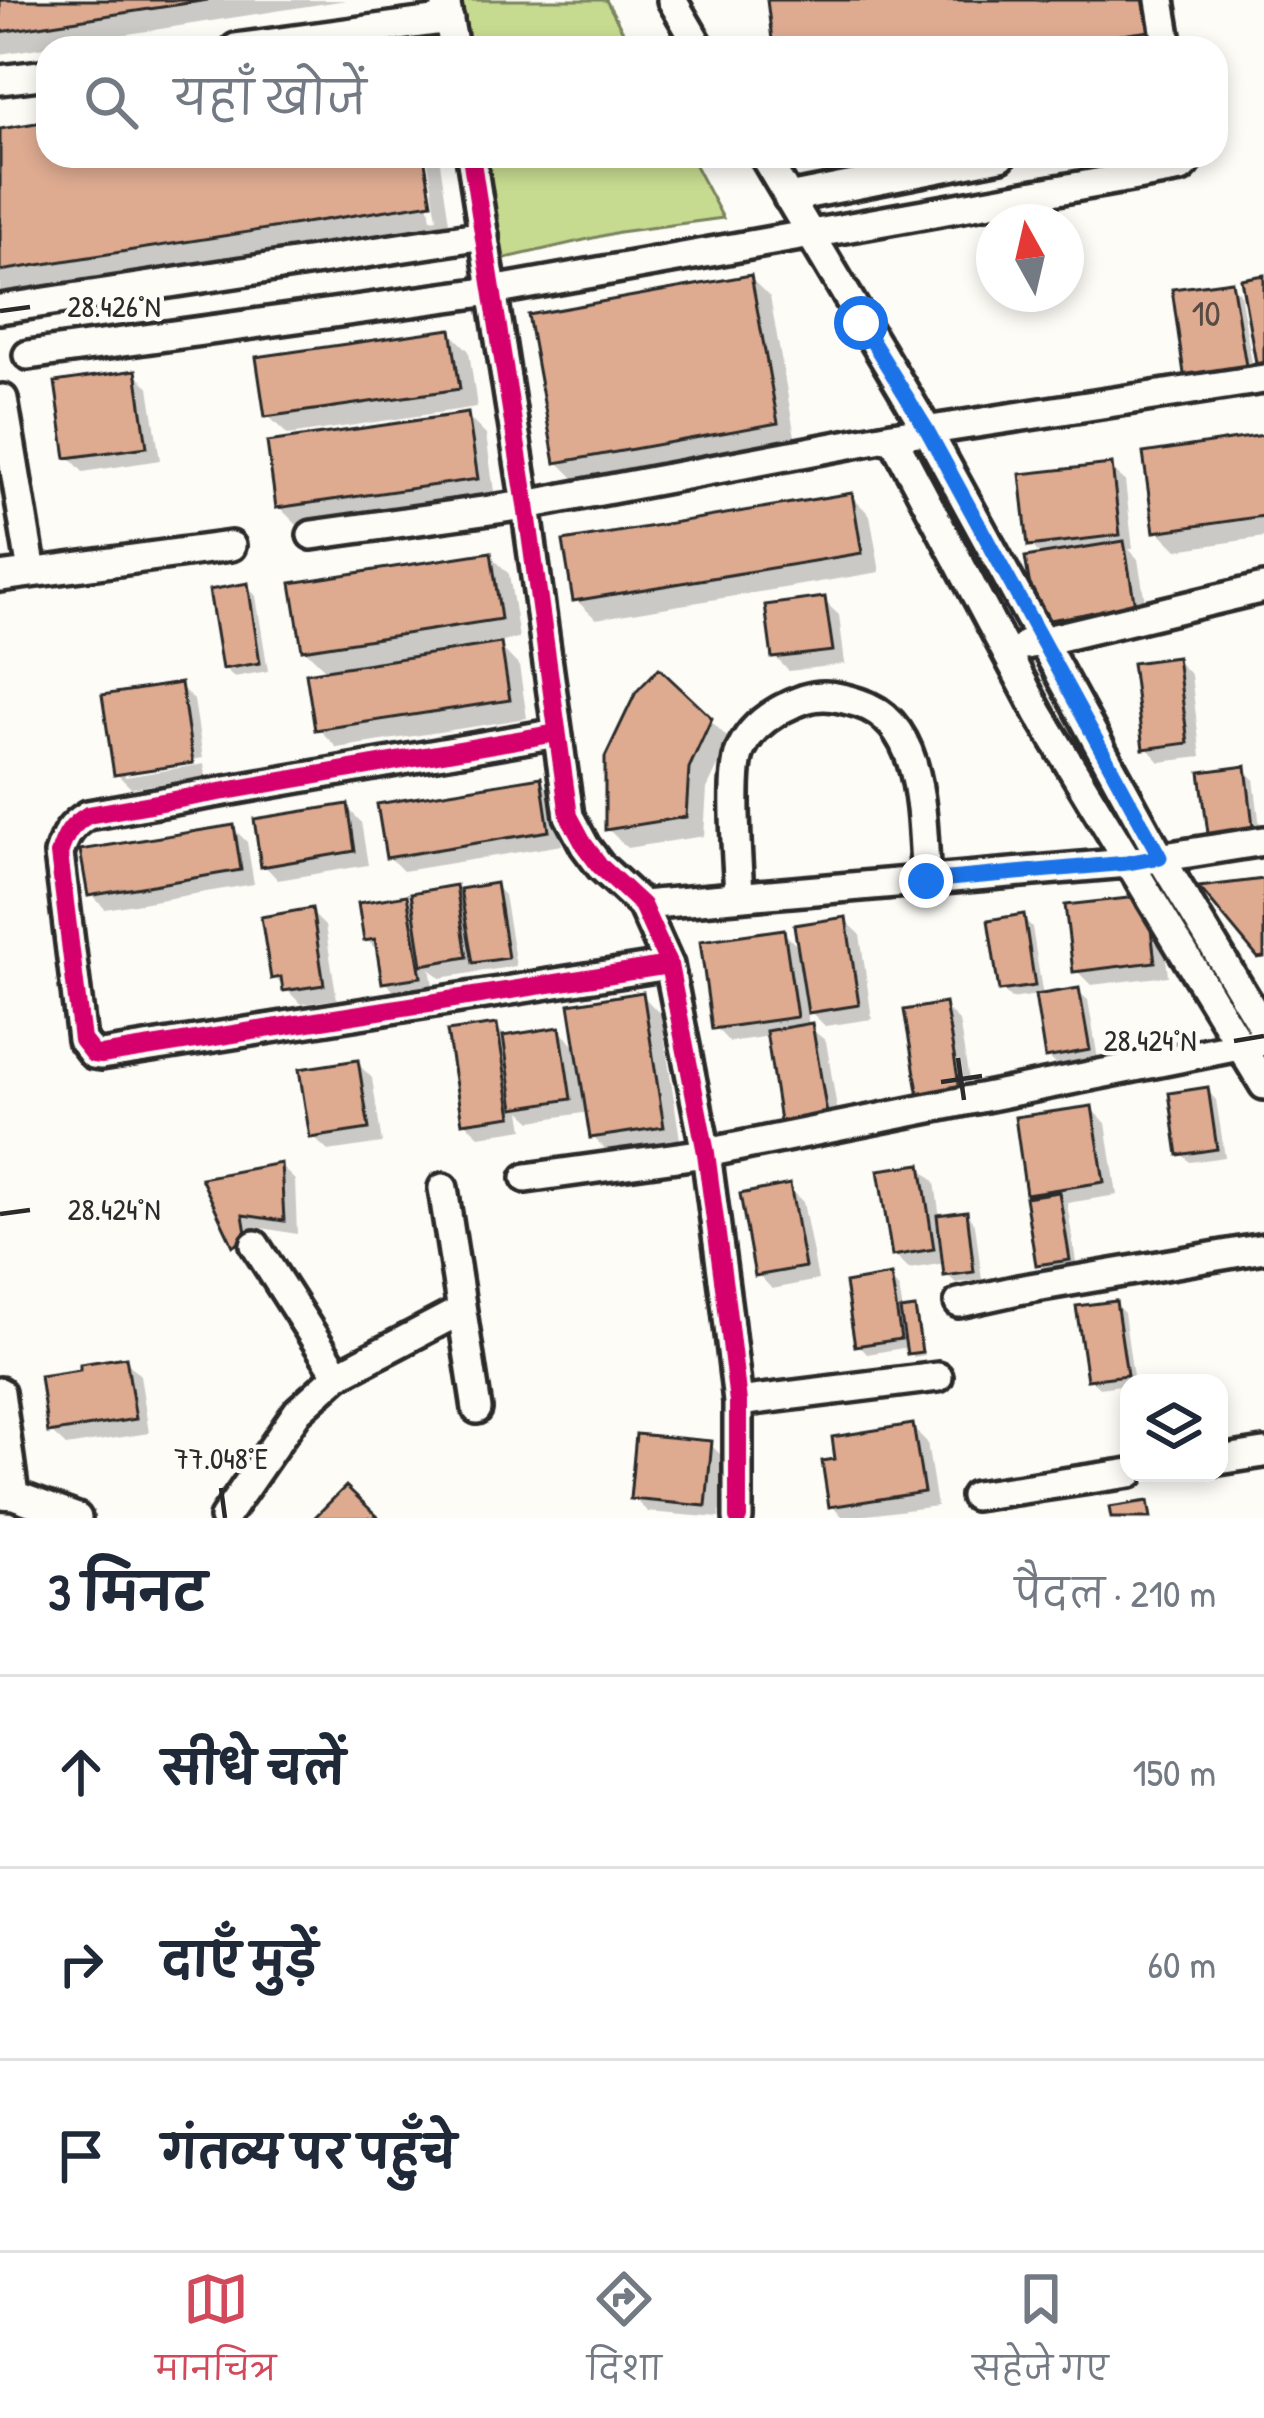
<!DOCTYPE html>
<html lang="hi">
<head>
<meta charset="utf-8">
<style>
	:root { --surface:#fff; --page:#f2f2f3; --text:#1f2937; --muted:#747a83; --line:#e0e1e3; --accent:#d1495b }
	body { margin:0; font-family:"Patrick Hand","Playpen Sans Deva",sans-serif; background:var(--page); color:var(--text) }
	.controls { position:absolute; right:36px; bottom:36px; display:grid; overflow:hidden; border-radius:24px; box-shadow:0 6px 18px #0003 }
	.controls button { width:108px; height:108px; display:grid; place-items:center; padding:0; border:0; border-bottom:3px solid var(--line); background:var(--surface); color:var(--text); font:60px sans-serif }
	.compass { position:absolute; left:976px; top:204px; width:108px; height:108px; border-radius:50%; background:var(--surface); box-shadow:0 6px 18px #0003; rotate:352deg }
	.stop { position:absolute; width:36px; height:36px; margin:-27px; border:9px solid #1a73e8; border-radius:50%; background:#fff }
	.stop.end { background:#1a73e8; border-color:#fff; box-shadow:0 3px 12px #0008 }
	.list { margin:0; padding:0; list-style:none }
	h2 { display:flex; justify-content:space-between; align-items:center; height:156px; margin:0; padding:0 48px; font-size:51px }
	h2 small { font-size:39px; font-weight:400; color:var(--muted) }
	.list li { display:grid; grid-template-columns:78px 1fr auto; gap:36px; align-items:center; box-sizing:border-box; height:192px; padding:0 48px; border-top:3px solid var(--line) }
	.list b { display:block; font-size:45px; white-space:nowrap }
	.list em { font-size:39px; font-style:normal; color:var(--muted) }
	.icon { flex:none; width:66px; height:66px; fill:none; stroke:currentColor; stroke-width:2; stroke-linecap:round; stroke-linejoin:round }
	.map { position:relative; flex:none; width:1264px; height:1518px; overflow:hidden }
	.search { position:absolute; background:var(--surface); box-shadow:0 6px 18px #0003; left:36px; right:36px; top:36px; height:132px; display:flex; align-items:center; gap:30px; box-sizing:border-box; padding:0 42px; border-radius:36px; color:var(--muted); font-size:45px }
	.sheet { height:732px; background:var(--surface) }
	nav { display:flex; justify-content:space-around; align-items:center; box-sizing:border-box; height:168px; border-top:3px solid var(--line); background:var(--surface); font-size:33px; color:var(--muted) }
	nav a { display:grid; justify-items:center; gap:6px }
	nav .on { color:var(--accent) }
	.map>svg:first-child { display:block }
	.green { fill:#c7db90; stroke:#79835e; stroke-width:3 }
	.shadow { fill:#0003 }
	.building { fill:#deab91; stroke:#2b2b2b; stroke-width:3 }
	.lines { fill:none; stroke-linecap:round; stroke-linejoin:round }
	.street-casing { stroke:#2b2b2b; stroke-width:36 }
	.street { stroke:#fdfcf7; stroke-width:27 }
	.cycleway-casing { stroke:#fdfcf7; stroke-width:26 }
	.cycleway { stroke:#d6006c; stroke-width:18 }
	.route { stroke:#1a73e8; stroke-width:15 }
	.ticks { fill:none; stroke:#2b2b2b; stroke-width:4.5 }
	.labels { text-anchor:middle; stroke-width:9; stroke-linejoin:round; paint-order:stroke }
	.number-label { font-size:36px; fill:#584b44 }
	.ticks-label { font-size:30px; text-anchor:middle; fill:#2b2b2b; stroke:#fdfcf7; stroke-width:9; stroke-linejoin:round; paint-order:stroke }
</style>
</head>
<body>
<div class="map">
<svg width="1264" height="1518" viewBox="0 0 1264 1518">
	<rect width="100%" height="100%" fill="#fdfcf7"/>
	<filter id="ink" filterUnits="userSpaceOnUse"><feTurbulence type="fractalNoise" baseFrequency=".00833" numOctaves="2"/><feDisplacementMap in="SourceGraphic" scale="24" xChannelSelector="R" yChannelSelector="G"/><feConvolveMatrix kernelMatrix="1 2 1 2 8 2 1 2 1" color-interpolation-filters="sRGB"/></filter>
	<g filter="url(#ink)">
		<!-- green -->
		<path class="green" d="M454,0H606L632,48H461Z
			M482,156H690L723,218L619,232L502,259Z"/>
		<!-- shadow -->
		<path class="shadow" d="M0,0H346L0,54Z
			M774,0H1162L1169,48H776Z
			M48,124V156H421L431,219L437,218L427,156H439L449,222L0,292V132Z
			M840,156H944L853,169Z
			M750,278L770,297L796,442L577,481L557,461Z
			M1231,284L1240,293L1256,386L1189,387Z
			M450,332L469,351L477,407L288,435L268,416Z
			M135,373L149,387L160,460L83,472L69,457Z
			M467,416L486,435L495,498L298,526L279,507Z
			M1264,438V537L1177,550L1157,530Z
			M1110,467L1125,481L1133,549H1129L1138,559L1148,620L1053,635L1038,620L1043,557L1031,545Z
			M851,496L870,515L880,572L596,619L576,600Z
			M490,555L509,574L519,638L496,642L519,666L527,718L337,748L318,728L329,673L304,649Z
			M247,586L256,596L268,671L234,677L224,668Z
			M824,601L839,615L845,664L789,671L775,657Z
			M1176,660L1191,675L1201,757L1160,762L1146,747Z
			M180,686L194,700L203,758L125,771V777L204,764L206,777L131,788L117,774Z
			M710,720L730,740L707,789L704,836L627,848L608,829Z
			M1245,769L1254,779L1262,843L1221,848Z
			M540,781L554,795L562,845L403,871L388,856Z
			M347,807L361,822L368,865L278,880L264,865Z
			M233,828L247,842L254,884L105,909L91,894Z
			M495,886L504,895L516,966L440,978L430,968L434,991L399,996L385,982L380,953L366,939L406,898L416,908L455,889L465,899Z
			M311,912L325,926L337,999L301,1004L274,977Z
			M1161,913L1168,976L1091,985L1076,970Z
			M1023,918L1032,927L1043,997L1078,991L1088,1000L1098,1059L1058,1066L1048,1057L1038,995L1011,999L1002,990Z
			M845,920L860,934L872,1019L825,1026L806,1007L809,1027L826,1041L840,1127L798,1134L783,1120L770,1036L729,1042L715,1027L783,932L801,950Z
			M642,995L661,1015L681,1146L612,1156L593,1137L589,1112L532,1121L521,1111L524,1129L479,1136L465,1122L496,1027L507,1038L559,1030L579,1050Z
			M944,1006L959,1021L973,1104L936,1110Z
			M357,1063L372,1078L382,1143L328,1151L313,1137Z
			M1207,1090L1216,1100L1225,1157L1190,1162L1181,1153Z
			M1091,1109L1106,1123L1117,1195L1067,1203L1077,1268L1048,1273L1039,1263L1035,1198L1029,1192Z
			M280,1166L295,1180L297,1234L256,1227L260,1254L250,1259L235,1245L206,1180Z
			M920,1167L935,1182L940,1218L966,1214L975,1224L982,1280L956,1283L946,1274L945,1263L909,1269L895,1255Z
			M789,1188L803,1202L818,1280L772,1289L758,1274Z
			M890,1279L899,1288L903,1312L914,1311L918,1315L924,1355L913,1357L909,1347L867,1354L858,1344Z
			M1115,1304L1124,1313L1134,1383L1099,1388L1090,1379Z
			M125,1360L140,1375L149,1433L66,1446L51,1432L84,1372Z
			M912,1427L927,1442L937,1506L844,1518L832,1506Z
			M710,1444L725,1459L719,1518L648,1512L633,1498Z"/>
		<!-- building -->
		<path class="building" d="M0,0H208L0,32Z
			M767,0H1147L1151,31L1020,48H773Z
			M48,121V156H424L432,203L0,271V129Z
			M751,275L778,423L555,463L528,315Z
			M1264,275V373L1258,374L1241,279Z
			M1232,281L1248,378L1186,388L1172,289Z
			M451,329L460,389L265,417L256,357Z
			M136,370L147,447L66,458L55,382Z
			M468,413L478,479L276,508L267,442Z
			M1264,435V516L1154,532L1143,453Z
			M1112,464L1120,535L1028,546L1020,474Z
			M852,493L862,553L573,601L563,541Z
			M1124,541L1135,606L1036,622L1025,557Z
			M491,552L501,619L302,650L291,583Z
			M248,583L260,663L222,669L209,590Z
			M825,597L833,651L772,658L765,605Z
			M501,643L510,700L315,730L306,673Z
			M1177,657L1188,743L1143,749L1132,663Z
			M659,668L712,718L689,768L686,817L605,830V757L636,692Z
			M181,683L193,763L114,775L102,695Z
			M1246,766L1254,835L1209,841L1200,772Z
			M541,777L549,831L386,858L377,804Z
			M348,804L355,851L261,867L254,819Z
			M234,825L241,870L88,896L80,850Z
			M1264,879V957L1258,958L1199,887Z
			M496,883L508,958L473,963L460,889Z
			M456,885L467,957L422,965L411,893Z
			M407,895L421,977L382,983L375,939L364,941L358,903Z
			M1147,896L1155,962L1073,972L1065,905Z
			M312,908L324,985L283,991L281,977L271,979L261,917Z
			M1024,914L1035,986L999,991L988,920Z
			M846,917L859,1005L808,1013L794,925Z
			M784,929L797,1017L712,1029L700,941Z
			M1079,988L1090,1050L1045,1058L1035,995Z
			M643,992L664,1127L590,1138L569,1004Z
			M945,1003L960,1090L919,1097L904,1010Z
			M812,1023L827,1114L780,1121L766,1031Z
			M497,1024L512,1116L462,1123L447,1031Z
			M560,1027L571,1099L514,1108L503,1036Z
			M358,1060L369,1129L310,1138L299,1069Z
			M1208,1087L1217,1149L1178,1155L1169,1093Z
			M1092,1106L1104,1182L1026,1194L1015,1117Z
			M281,1163L284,1221L243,1215L247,1239L233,1246L201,1178Z
			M921,1164L934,1249L892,1256L878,1170Z
			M790,1184L805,1267L755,1276L740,1194Z
			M1059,1192L1070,1260L1036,1265L1025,1197Z
			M967,1211L974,1272L944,1276L937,1215Z
			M891,1275L901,1339L855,1346L845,1283Z
			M1116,1301L1127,1375L1087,1380L1076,1306Z
			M915,1308L922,1352L907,1354L900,1310Z
			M126,1357L136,1419L48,1433L40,1376L80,1370V1364Z
			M913,1424L924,1492L829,1507L822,1461L835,1459L832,1437Z
			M636,1434L712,1441L706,1506L630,1499Z
			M346,1486L379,1518H314Z
			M1148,1501L1151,1518H1111L1109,1507Z"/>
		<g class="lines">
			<!-- street casing -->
			<g class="street-casing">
				<path id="street" d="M445,0L454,48
					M672,0L700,48
					M1160,0L1168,48
					M236,48L449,19
					M0,80L48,74
					M471,156L526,505L569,816L585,846L600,866L642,905L669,965L706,1153L727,1309L738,1402V1518
					M764,156L927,430L1160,857L1264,1029
					M788,198L1001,156
					M0,309L484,235
					M28,355L492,291L1181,168L1186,163L1188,156
					M3,399L32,572
					M892,436L1039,714L1264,1085
					M312,535L526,505L892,436L1264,379
					M0,577L231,546
					M1026,645L1264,588
					M557,733L88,815C71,825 65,835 59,854L82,1040L93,1054L101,1055L669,965
					M739,896C738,865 729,773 741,749C753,723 779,708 805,699C824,693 840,697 859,703C927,724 921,823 926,881
					M642,905L1127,863L1264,841
					M526,1178L706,1153L1264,1041
					M443,1188L477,1409
					M255,1245L338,1375
					M959,1303L1018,1290L1264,1248
					M0,1392L14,1495
					M738,1402L938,1377
					M1219,1460L1264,1453
					M0,1494L14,1495L77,1518
					M975,1496L1130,1473
					M224,1518L298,1411L338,1375L460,1311"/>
			</g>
			<!-- street -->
			<use href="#street" class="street"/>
			<!-- cycleway casing -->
			<g class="cycleway-casing">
				<path id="cycleway" d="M471,156L526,505L569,816L585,846L600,866L642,905L669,965L706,1153L727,1309L738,1402V1518
					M557,733L88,815C71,825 65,835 59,854L82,1040L93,1054L101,1055L669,965"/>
			</g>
			<!-- cycleway -->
			<use href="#cycleway" class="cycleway"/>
		</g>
	</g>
	<g class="lines" filter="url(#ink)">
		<!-- route -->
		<path class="route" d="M861,323L927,430L1160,857L1127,863L926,881"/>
	</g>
	<!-- ticks -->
	<path class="ticks" d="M0,311L30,307M1234,1041L1264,1036M958,1058L964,1100M941,1082L982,1076M0,1214L30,1210M221,1488L225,1518"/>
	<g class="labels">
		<!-- number labels -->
		<g class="number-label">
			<text x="1206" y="326">10</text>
		</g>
	</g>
	<g class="ticks-label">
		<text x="114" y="317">28.426°N</text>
		<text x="1150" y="1051">28.424°N</text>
		<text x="114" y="1220">28.424°N</text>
		<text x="221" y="1469">77.048°E</text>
	</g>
</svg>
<div class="controls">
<button><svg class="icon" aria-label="layers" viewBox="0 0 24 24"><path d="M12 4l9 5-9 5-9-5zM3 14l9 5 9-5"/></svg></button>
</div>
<svg class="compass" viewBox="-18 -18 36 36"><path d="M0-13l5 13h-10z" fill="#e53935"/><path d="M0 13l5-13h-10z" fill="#747a83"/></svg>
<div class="stop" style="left:861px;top:323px"></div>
<div class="stop end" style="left:926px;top:881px"></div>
<div class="search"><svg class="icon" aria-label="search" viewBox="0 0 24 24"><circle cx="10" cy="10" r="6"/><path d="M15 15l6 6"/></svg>यहाँ खोजें</div>
</div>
<section class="sheet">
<h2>3 मिनट<small>पैदल · 210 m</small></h2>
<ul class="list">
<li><svg class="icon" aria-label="ahead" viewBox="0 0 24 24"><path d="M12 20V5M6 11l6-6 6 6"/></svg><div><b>सीधे चलें</b></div><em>150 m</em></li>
<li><svg class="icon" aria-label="right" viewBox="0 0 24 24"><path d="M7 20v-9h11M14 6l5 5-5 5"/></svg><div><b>दाएँ मुड़ें</b></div><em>60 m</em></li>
<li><svg class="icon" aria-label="arrive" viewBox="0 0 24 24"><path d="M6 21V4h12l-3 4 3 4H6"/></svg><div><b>गंतव्य पर पहुँचे</b></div></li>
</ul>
</section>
<nav>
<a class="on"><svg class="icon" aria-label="map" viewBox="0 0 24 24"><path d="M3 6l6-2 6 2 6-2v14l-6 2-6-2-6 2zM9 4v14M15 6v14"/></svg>मानचित्र</a>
<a><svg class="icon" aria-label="directions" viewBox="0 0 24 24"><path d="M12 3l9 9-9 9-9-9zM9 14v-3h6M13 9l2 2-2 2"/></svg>दिशा</a>
<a><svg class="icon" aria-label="saved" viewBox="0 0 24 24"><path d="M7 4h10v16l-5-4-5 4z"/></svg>सहेजे गए</a>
</nav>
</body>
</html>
